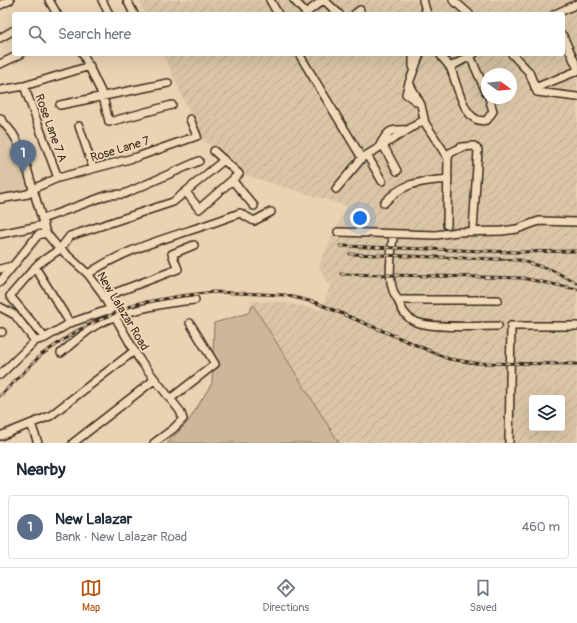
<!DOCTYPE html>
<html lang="en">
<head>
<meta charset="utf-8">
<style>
	:root { --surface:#fff; --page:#f2f2f3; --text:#1f2937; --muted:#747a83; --line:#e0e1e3; --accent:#b45309 }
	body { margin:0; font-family:Pangolin,sans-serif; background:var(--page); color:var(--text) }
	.controls { position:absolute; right:12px; bottom:12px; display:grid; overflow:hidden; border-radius:4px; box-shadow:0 4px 16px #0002 }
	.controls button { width:36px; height:36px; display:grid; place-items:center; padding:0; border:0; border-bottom:1px solid var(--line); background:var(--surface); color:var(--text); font:20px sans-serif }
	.compass { position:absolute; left:481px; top:68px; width:36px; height:36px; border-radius:50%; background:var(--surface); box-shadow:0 4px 16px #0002; rotate:105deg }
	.you { position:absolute; left:360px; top:218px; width:14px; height:14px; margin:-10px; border:3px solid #fff; border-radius:50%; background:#1a73e8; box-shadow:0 0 0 6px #1a73e833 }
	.badge { display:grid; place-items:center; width:26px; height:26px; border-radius:50%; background:var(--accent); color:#fff; font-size:13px; font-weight:700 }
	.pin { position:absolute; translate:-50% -33px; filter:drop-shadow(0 1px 2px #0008) }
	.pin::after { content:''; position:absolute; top:21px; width:14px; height:12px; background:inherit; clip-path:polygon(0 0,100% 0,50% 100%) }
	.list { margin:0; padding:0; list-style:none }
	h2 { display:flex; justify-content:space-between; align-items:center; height:52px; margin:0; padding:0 16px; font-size:17px }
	h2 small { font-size:13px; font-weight:400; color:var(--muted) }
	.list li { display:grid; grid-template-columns:26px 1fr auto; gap:12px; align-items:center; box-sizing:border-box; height:64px; margin:0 8px 8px; padding:0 8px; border:1px solid var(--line); border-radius:4px }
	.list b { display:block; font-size:15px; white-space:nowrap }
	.list p { margin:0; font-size:13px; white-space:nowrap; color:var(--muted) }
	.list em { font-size:13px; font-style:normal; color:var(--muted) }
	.icon { flex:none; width:22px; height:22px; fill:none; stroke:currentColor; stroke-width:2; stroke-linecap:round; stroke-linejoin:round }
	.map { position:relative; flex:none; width:577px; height:443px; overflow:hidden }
	.search { position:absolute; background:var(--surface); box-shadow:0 4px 16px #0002; left:12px; right:12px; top:12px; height:44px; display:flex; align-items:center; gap:10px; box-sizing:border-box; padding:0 14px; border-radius:4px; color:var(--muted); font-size:15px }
	.sheet { height:124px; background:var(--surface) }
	nav { display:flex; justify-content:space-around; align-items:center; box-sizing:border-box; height:56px; border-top:1px solid var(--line); background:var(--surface); font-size:11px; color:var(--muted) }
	nav a { display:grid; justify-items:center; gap:2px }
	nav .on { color:var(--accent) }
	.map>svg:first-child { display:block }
	.built { fill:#dac5a6 }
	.industrial { fill:url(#industrial-furrows); fill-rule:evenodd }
	.green { fill:#ccb79a; stroke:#84705c }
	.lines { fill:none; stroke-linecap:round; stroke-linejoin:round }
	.minor-casing { stroke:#3b2a1e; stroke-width:10 }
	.minor { stroke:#f0dab9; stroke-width:7 }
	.rail-casing { stroke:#3b2a1e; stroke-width:3 }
	.rail { stroke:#f0dab9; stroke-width:1.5; stroke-dasharray:4.5; stroke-linecap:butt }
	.labels { text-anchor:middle; stroke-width:3.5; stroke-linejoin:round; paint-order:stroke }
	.street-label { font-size:12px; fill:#3b2a1e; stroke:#f0dab9 }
</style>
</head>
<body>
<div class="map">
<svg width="577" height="443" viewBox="0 0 577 443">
	<defs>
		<pattern id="industrial-furrows" width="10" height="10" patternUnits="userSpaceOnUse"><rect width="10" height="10" fill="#dac5a6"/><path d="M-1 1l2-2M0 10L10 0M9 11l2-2" fill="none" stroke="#bca98e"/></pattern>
	</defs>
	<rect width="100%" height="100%" fill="#e9d3b3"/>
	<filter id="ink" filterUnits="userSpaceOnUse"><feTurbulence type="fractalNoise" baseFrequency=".025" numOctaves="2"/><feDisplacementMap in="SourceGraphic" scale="8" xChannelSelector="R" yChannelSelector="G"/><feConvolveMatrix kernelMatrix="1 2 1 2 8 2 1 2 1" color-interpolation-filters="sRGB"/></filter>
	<g filter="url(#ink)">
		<!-- built -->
		<path class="built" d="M0,123L17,148L28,194L0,199Z"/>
		<!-- industrial -->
		<path class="industrial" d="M139,0H577V443H339L251,301L281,302L321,310L331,284L326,282L319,265L347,206L245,175L201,138L163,54H563V14H145ZM487,74H511V98H487ZM532,398H562V428H532Z"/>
		<!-- green -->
		<path class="green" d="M253,305L339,443H167L188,422L212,383L214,323L248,313Z"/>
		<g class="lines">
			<!-- minor casing -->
			<g class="minor-casing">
				<path id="minor" d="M49,0L57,14
					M102,0L109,14
					M127,0L134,14
					M270,0L278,14
					M294,0L306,13L323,0
					M324,0L339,14
					M423,0L427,14
					M453,0L469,14
					M0,5L10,0
					M355,14L360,10
					M555,14L577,4
					M563,36L577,67
					M0,38L14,30
					M83,54L103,96L109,122L172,105
					M299,54L362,158
					M420,54L409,83L421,105L425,123L448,158
					M440,54C443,60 448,63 451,69C457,84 465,127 487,120L493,111L489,98
					M512,54L529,72L537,92L577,97
					M470,56L487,94
					M0,64L21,54
					M413,66V54
					M450,67L474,54
					M409,83L406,94L419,103
					M24,86L58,178
					M535,88L577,71
					M1,90L24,86L90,66
					M60,105L168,83
					M0,118L13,134L21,148L46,233L56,245L88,274L100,290L139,359L180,411L183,419L173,429L154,443
					M79,126L93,168
					M383,145L397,171
					M379,147C387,131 389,129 407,130
					M367,155L382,181
					M232,180L254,206
					M336,189L362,158L424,120
					M186,192L199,209L239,174L214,151
					M0,199L28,194L37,187L58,178L137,157L197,136L190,119
					M384,203C405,181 420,182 448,179
					M42,219L108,195L124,194L199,161
					M447,225L448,158L450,153L462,147L474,146L478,150L473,231
					M338,232L436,235L457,232L502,231L517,229L539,221L577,222
					M0,234L44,225
					M393,235C392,254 385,283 398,300H498
					M60,249L70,236L173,202L224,160
					M35,267L70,323
					M0,269L12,266
					M88,274C133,243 187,234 237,214L240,213L254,221L271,212
					M0,282L38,235L46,233
					M104,297L178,269L172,254L194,245
					M398,300C401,309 405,317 414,321C429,329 479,326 498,326
					M0,307L15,315L35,341L45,338L70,323L111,309
					M0,332H2
					M45,338L10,296L38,264L60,249
					M61,353C71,344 82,335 93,327C116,312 167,302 195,300
					M0,375L35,341
					M170,399L215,364L190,323
					M31,424L38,443
					M0,436L50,416L134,351
					M73,443L154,380
					M509,443L511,326H577"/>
			</g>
			<!-- minor -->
			<use href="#minor" class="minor"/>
			<!-- rail casing -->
			<g class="rail-casing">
				<path id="rail" d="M340,246L516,252L577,251
					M350,254L519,260L552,270L577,283
					M341,274L522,278L577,289
					M0,396L41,355L78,330L135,304L180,296L213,292L285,295L317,303L449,359L475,363L577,364"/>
			</g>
			<!-- rail -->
			<use href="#rail" class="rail"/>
		</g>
	</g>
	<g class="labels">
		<!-- street labels -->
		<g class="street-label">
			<text transform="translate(51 128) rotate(70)" y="4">Rose Lane 7 A</text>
			<text transform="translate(120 149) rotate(-17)" y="4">Rose Lane 7</text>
			<text transform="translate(123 311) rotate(59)" y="4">New Lalazar Road</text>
		</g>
	</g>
</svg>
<div class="controls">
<button><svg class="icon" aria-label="layers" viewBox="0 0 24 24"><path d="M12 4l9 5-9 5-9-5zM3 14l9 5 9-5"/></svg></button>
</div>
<svg class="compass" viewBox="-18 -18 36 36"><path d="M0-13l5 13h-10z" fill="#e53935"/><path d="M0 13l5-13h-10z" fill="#747a83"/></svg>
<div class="you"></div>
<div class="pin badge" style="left:23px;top:173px;background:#5c6f8a">1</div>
<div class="search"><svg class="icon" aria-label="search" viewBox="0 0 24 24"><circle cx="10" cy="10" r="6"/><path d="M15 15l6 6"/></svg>Search here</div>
</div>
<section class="sheet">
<h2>Nearby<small></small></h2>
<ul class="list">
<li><span class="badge" style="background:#5c6f8a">1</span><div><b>New Lalazar</b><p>Bank · New Lalazar Road</p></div><em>460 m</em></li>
</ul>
</section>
<nav>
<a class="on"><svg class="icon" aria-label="map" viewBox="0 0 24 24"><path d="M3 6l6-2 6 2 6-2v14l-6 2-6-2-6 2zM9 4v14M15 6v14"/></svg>Map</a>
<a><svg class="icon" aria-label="directions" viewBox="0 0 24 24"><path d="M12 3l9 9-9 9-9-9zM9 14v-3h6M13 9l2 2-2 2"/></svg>Directions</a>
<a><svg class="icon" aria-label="saved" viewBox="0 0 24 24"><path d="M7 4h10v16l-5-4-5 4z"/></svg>Saved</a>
</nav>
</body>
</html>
